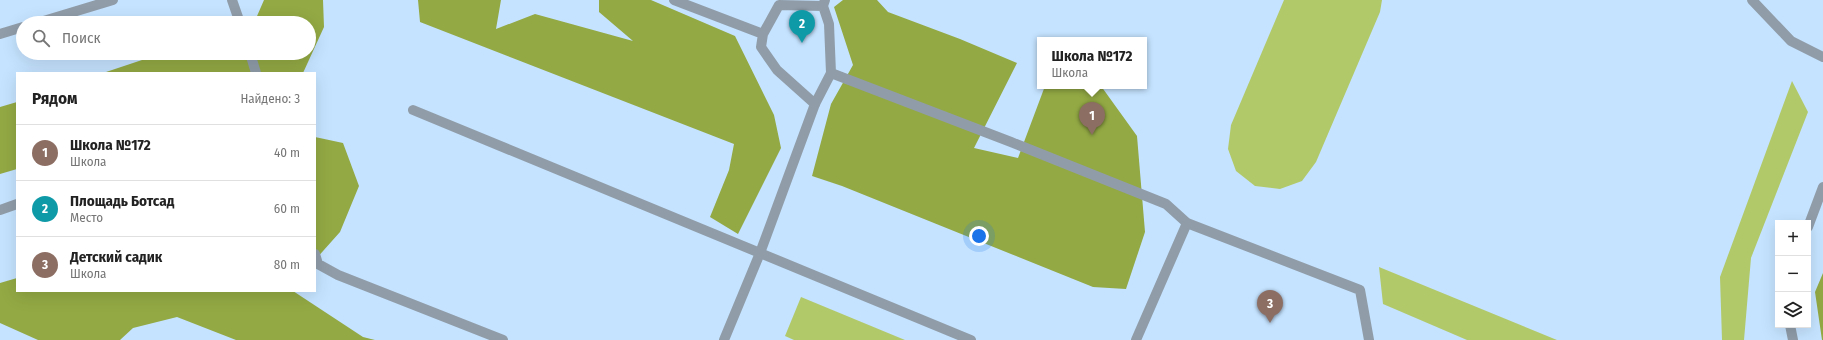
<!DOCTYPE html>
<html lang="ru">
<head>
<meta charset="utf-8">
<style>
	:root { --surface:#fff; --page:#f6f6f6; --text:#222; --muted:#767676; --line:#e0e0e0; --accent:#576710 }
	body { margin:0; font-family:"Fira Sans Condensed",sans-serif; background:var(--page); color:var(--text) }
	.controls { position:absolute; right:12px; bottom:12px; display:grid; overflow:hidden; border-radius:0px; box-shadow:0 4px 16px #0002 }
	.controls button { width:36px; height:36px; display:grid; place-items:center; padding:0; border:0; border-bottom:1px solid var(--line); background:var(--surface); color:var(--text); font:20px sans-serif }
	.you { position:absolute; left:979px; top:236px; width:14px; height:14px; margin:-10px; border:3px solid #fff; border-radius:50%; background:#1a73e8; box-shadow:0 0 0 6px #1a73e833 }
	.badge { display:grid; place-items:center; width:26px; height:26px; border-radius:50%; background:var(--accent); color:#fff; font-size:13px; font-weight:700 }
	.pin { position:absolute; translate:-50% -33px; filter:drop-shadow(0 1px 2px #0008) }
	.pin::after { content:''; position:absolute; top:21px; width:14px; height:12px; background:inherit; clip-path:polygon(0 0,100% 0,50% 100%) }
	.popup { position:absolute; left:1037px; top:37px; width:110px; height:52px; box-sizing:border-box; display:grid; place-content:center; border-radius:0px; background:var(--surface); filter:drop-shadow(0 1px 3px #0005); font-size:13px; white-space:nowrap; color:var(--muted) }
	.popup b { font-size:15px; color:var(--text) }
	.popup::after { content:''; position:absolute; left:50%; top:100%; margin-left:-8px; border:8px solid transparent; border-top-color:var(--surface) }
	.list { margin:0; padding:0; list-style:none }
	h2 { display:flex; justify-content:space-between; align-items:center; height:52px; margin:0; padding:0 16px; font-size:17px }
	h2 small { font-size:13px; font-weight:400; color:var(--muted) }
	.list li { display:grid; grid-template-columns:26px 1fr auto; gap:12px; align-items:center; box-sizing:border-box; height:56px; padding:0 16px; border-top:1px solid var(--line) }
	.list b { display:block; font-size:15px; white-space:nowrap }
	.list p { margin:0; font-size:13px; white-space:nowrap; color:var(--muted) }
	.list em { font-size:13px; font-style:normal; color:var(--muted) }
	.icon { flex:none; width:22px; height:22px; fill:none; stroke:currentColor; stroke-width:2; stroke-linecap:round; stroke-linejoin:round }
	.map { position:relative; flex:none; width:1823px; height:340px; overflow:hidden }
	.search { position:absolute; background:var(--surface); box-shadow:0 4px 16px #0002; left:16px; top:16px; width:300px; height:44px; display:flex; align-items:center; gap:10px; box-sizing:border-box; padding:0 14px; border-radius:22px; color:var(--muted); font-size:15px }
	.panel { position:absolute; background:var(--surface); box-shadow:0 4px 16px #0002; left:16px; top:72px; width:300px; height:220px; border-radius:0px }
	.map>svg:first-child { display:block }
	.green { fill:#b2c96a }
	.forest { fill:#93a944 }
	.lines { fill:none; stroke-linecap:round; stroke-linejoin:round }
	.service { stroke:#909da9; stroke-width:10 }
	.minor { stroke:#909da9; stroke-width:10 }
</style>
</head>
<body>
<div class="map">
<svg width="1823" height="340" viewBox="0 0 1823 340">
	<rect width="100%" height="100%" fill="#c5e3ff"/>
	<!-- green -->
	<path class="green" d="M1284,0H1382L1380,12L1316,162L1302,181L1280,189L1255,186L1236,171L1228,149L1231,125Z
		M1792,81L1808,112L1751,258L1744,340H1722L1720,277Z
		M1379,267L1557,340H1467L1383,304Z
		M801,297L905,340H794L785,336Z"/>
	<!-- forest -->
	<path class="forest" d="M264,0H323L324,27L303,73H103L163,53H309V23H254Z
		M418,0H501L496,29L535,14L633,41L599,12V0H651L735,36L774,115L781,148L738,234L710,217L729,170L734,144L420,22Z
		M843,0H877L888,12L960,39L1017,63L974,148L1018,158L1045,86H1101L1137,136L1145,232L1126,289L1093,287L842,186L812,176L831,104L853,65L834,7Z
		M17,102V169L0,174V107Z
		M315,137L343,143L359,186L340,232L315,260Z
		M1823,273V340H1822L1815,292Z
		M17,278V291H293L363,337L375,340H236L177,317L133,328L120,340H38L0,323V283Z"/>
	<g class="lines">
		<!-- service -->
		<path class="service" d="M232,0L240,23
			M674,0L763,34
			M1752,0L1791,41L1823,57
			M823,6L779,5L763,34L761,47L777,70L815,104L831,73L829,24L823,6L825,0
			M37,23L113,0
			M0,34L23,27
			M250,53L256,73
			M831,73L1011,142L1166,204L1187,223L1360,290L1369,340
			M413,110L971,340
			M0,210L17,204
			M315,254L318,264L338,275L503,340"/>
		<!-- minor -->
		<path class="minor" d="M1808,227L1823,187
			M1790,325L1793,340
			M724,340L760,253L815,104
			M1136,340L1187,223"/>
	</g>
</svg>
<div class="controls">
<button>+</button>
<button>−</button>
<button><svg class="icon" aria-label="layers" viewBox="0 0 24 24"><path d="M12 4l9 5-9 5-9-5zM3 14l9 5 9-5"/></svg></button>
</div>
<div class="you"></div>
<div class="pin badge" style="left:1092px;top:135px;background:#8d6e63">1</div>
<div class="popup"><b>Школа №172</b>Школа</div>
<div class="pin badge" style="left:802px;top:43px;background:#0f9aa8">2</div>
<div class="pin badge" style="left:1270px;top:323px;background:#8d6e63">3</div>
<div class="search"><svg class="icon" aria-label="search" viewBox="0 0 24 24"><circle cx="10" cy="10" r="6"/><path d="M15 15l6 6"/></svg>Поиск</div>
<section class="panel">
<h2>Рядом<small>Найдено: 3</small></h2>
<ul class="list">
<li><span class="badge" style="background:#8d6e63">1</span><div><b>Школа №172</b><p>Школа</p></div><em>40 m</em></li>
<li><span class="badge" style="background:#0f9aa8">2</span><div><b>Площадь Ботсад</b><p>Место</p></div><em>60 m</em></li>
<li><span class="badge" style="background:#8d6e63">3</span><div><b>Детский садик</b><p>Школа</p></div><em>80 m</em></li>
</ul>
</section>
</div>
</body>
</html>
